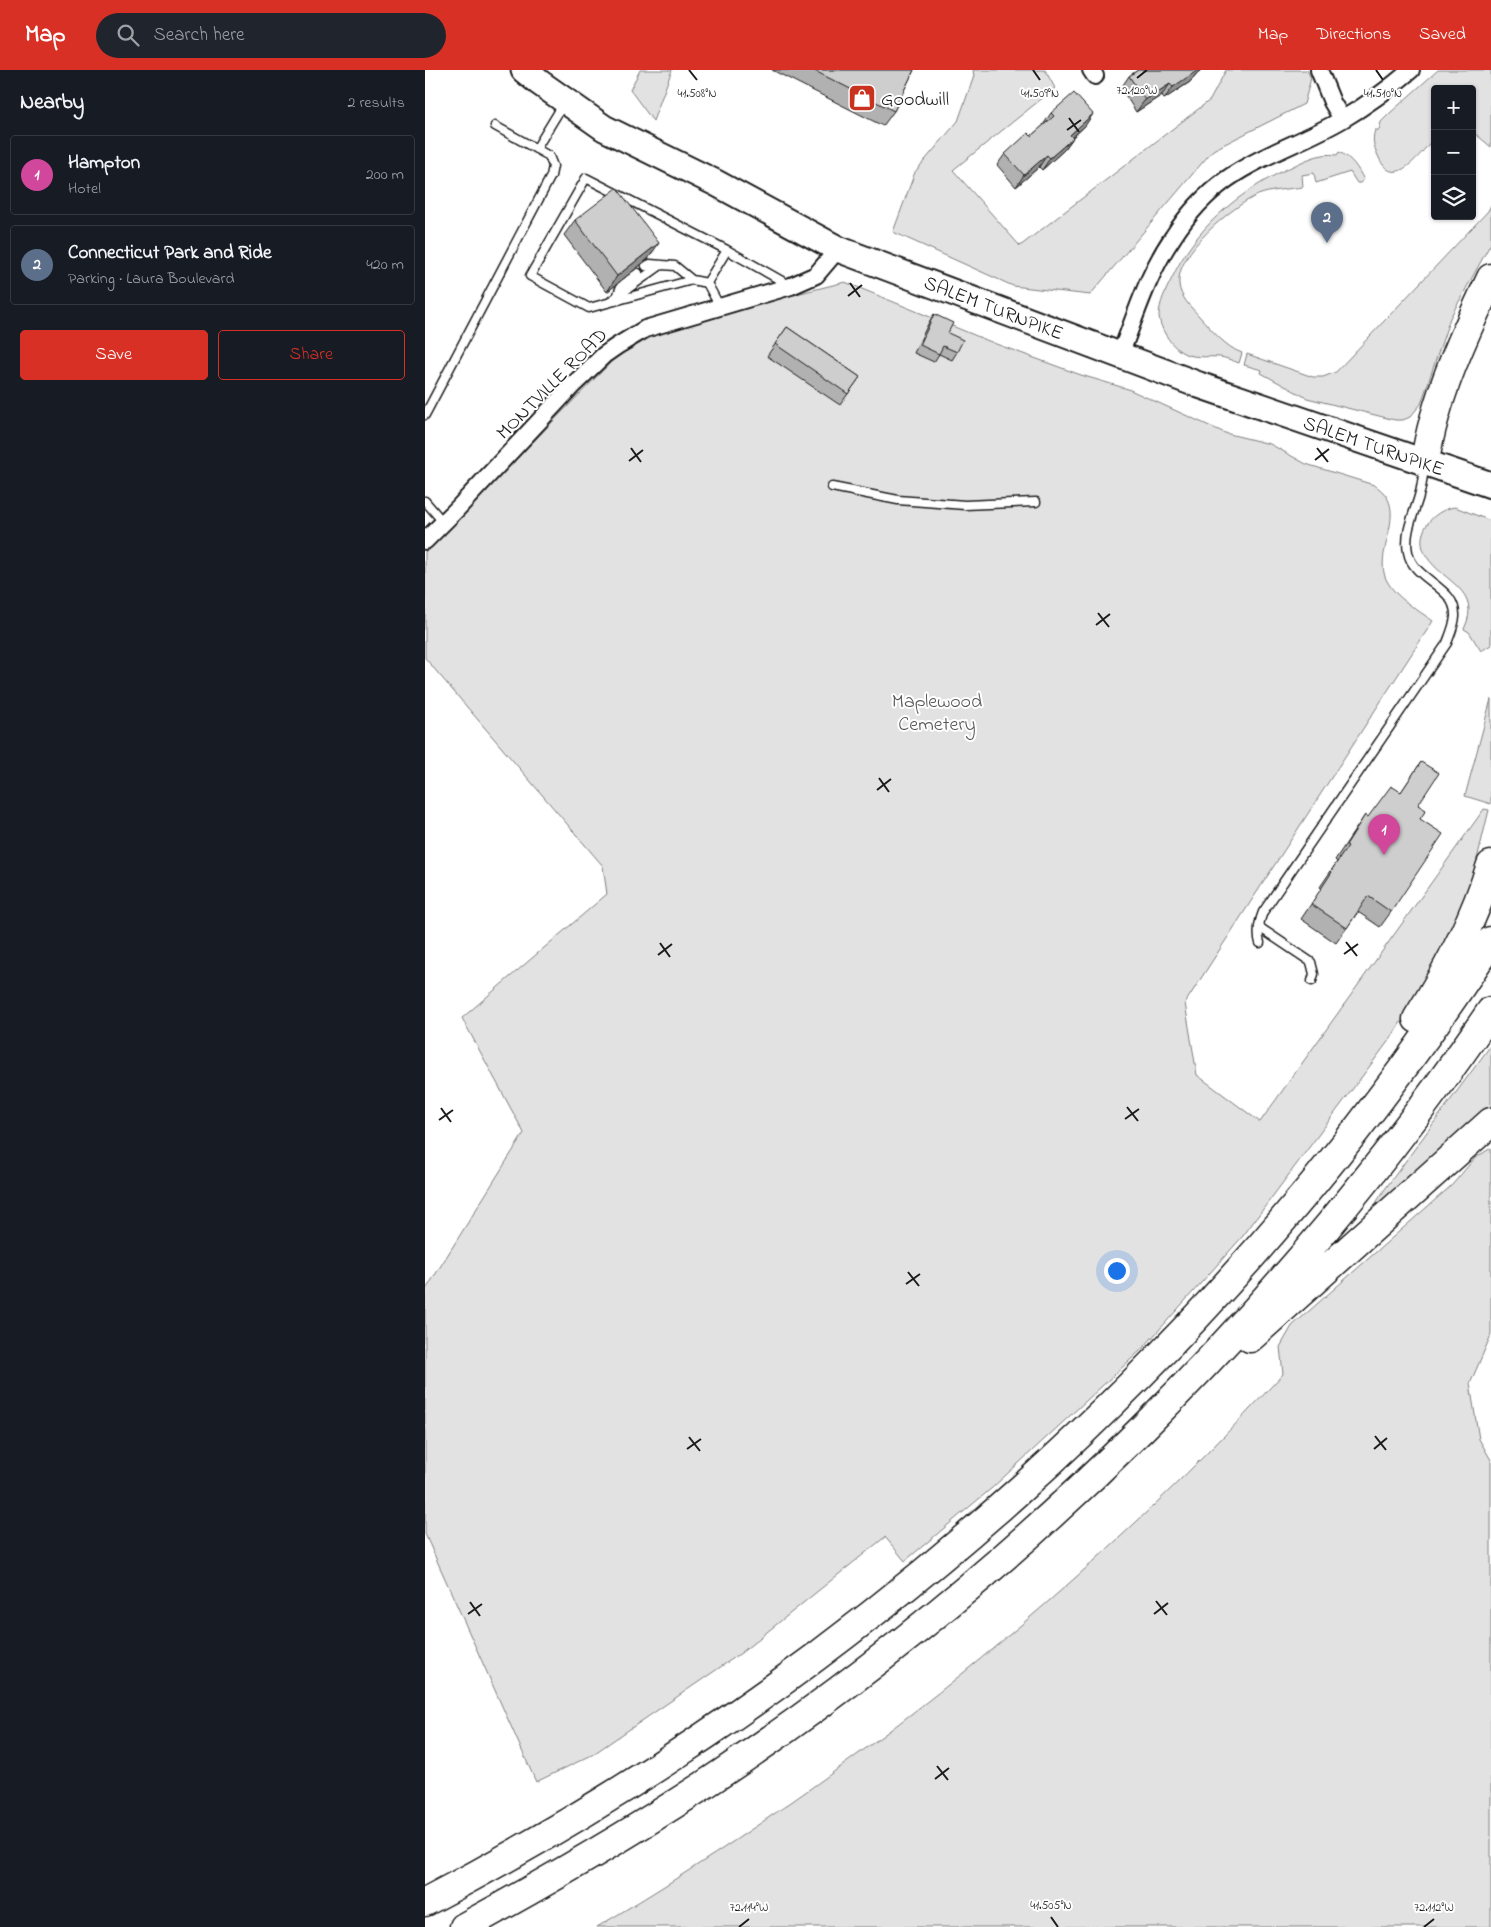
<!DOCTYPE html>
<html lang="en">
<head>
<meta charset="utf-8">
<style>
	:root { --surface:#171b24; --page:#20242c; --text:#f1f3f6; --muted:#9ea1a6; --line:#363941; --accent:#d93025 }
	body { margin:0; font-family:"Indie Flower",sans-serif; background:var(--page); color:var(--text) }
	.controls { position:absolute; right:15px; top:15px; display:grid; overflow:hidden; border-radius:5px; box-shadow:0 1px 4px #0004 }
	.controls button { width:45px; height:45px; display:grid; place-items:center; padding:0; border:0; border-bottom:1px solid var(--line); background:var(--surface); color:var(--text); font:25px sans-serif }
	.you { position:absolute; left:691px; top:1200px; width:18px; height:18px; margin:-12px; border:4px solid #fff; border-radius:50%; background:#1a73e8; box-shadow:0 0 0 8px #1a73e833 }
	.badge { display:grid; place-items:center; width:32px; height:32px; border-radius:50%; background:var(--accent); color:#fff; font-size:16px; font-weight:700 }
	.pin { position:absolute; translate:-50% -41px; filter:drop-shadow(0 1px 2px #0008) }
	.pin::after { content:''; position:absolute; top:26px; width:18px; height:15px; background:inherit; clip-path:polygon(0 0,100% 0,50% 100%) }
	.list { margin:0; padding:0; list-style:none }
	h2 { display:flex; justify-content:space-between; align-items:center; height:65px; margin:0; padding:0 20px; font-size:21px }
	h2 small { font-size:16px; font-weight:400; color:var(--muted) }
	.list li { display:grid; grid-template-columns:32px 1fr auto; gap:15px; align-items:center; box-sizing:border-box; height:80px; margin:0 10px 10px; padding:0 10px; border:1px solid var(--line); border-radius:5px }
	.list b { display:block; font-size:19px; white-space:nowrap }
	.list p { margin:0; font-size:16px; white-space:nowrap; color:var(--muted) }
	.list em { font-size:16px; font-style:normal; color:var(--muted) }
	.actions { display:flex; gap:10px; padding:15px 20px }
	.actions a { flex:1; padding:11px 0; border:1px solid var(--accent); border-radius:5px; text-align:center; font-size:18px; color:var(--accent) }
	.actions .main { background:var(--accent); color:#fff }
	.icon { flex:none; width:28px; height:28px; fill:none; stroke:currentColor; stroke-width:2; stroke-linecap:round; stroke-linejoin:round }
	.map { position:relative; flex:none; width:1066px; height:1857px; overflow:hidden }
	header { display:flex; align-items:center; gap:30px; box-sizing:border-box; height:70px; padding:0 25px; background:var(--accent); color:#fff }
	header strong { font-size:24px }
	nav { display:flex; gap:28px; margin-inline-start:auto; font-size:18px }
	.search { width:350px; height:45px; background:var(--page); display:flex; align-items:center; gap:12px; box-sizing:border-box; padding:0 18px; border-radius:28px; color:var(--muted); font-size:19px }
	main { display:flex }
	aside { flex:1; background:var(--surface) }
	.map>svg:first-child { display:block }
	.green { fill:#e2e2e2; stroke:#7f7f7f }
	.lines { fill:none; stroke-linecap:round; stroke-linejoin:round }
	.service-casing { stroke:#1c1c1c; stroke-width:11 }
	.minor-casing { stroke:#1c1c1c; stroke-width:20 }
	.primary-casing { stroke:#1c1c1c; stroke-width:29 }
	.motorway-casing { stroke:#1c1c1c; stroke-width:31 }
	.service { stroke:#fff; stroke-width:8 }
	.minor { stroke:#fff; stroke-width:16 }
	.primary { stroke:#fff; stroke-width:25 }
	.motorway { stroke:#fff; stroke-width:28 }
	.wall { fill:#b1b1b1; stroke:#1c1c1c }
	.shaded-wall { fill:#909090; stroke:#1c1c1c }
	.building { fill:#cecece; stroke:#1c1c1c }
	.ticks { fill:none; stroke:#1c1c1c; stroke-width:2 }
	.labels { text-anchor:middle; stroke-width:4; stroke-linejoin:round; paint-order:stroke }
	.poi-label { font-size:20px; fill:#1c1c1c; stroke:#fff; text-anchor:start }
	.street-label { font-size:20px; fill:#1c1c1c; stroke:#fff }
	.park-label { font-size:20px; fill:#575757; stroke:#fff }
	.ticks-label { font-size:12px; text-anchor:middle; fill:#1c1c1c; stroke:#fff; stroke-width:4; stroke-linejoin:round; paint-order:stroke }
</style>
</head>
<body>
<header>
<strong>Map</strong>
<div class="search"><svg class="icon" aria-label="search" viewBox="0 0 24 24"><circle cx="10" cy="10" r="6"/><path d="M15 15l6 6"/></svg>Search here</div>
<nav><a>Map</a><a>Directions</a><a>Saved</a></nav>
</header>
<main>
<aside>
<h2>Nearby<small>2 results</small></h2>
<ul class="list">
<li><span class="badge" style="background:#d1479c">1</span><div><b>Hampton</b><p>Hotel</p></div><em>200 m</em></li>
<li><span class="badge" style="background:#5c6f8a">2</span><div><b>Connecticut Park and Ride</b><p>Parking · Laura Boulevard</p></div><em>420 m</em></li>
</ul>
<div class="actions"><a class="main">Save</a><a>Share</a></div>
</aside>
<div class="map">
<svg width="1066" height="1857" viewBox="0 0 1066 1857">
	<rect width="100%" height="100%" fill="#fff"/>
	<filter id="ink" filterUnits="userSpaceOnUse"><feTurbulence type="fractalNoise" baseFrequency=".02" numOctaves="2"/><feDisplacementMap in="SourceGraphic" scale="10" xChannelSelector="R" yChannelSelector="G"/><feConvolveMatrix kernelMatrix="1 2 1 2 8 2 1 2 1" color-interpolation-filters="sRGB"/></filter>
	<g filter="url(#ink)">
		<!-- green -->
		<path class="green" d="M215,0H247L228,51L205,20Z
			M548,0H620L630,18L528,100L595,176L785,30L801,0H882L886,8L879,34L788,80L665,225L588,216L468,162L490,102L533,51L549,6Z
			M1013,0H1066V77L1047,61V19H1010V67C997,81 971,121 955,90C950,79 946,72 950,60H954L956,52L965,43Z
			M914,82C927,88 933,98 939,110L935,113H932L925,102L891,113L889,103L877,105L878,117C864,119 846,120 833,125C807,136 750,184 754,214C755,227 766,237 774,246C786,259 800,277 817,283L814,293C808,291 802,288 795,287C783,286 765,289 755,281C744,273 735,258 734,246C734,233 741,220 746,210C770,158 812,123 862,99C879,91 894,82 912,85Z
			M1066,135V173L1025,248L996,334L985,347L978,350H970L882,328L836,303L837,300L819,295L822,284L888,307H898L911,302L1063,141Z
			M420,212L571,274L656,305L703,319L800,363L845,374L881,394L949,415C988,438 946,481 962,511C971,528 993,540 1008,551L760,933L772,1005L835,1052L1059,739L1064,740L1042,830L1014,889L968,965L818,1166L717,1279L567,1418L480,1491L460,1467L316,1583L167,1685L111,1712L0,1464V1221L99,1063L37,948L182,824L178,796L0,588V482L191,287L239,260L323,236Z
			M1030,437L1066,451V575L1056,581L1044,562L1039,559C1058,520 1018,512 1002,487C987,465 1007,440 1030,437Z
			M1066,629V734L1040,726Z
			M1066,975V1041L951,1139L949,1136L960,1119Z
			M1066,1078V1265L1045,1314L1054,1369L1066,1390V1857H172C427,1706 657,1521 858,1304L855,1277L867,1256L1027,1115L1050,1088Z"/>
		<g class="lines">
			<!-- service casing -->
			<g class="service-casing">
				<path id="service" d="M111,79L139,33
					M221,196L225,194L250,196L267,210
					M282,213L302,180
					M192,227L196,216L213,203
					M187,230L236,195
					M295,237L282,213L267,210L164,238L105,206L161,108L302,180L364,215
					M0,345L126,106L128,96L124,86L70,56
					M407,417L473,430L540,435L611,432
					M0,431L18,452
					M834,857L886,892L889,904L887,911
					M835,873C832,863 834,852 838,842L1022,573C1025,565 1029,556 1030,547C1032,516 988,511 983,482C979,463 989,444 994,426C997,417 998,406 999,396"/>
			</g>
			<!-- minor casing -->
			<g class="minor-casing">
				<path id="minor" d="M666,0L670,6
					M894,0L907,32L917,49
					M695,285C711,245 723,203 748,167C762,145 781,124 802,109C838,84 881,71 918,49C942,35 965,18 986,0
					M0,471L32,439L147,316L179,285L192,276L220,259L366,216L391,205L413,179"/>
			</g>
			<!-- primary casing -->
			<g class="primary-casing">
				<path id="primary" d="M99,0L115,13L179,58L291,113L413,179L774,315L1066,415"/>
			</g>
			<!-- motorway casing -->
			<g class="motorway-casing">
				<path id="motorway" d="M1000,392C1009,329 1039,265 1066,208
					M992,949C1023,900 1049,850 1066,795
					M825,1268L1066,1052
					M0,1832C428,1609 802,1277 1066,871
					M39,1857C127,1809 214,1759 297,1703C598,1501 861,1240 1066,941"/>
			</g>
			<!-- service -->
			<use href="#service" class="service"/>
			<!-- minor -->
			<use href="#minor" class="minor"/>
			<!-- primary -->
			<use href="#primary" class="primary"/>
			<!-- motorway -->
			<use href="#motorway" class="motorway"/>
		</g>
		<!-- wall -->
		<path class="wall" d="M347,0H489L469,41L458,56Z
			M713,0H776L772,3L765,12L739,29L737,25L711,42L696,18L704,6Z
			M626,43L660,56L648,67L640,79L617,100L614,97L591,117L572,95L580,84L606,66L619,55H618Z
			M150,150L223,189L182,222L139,165Z
			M509,244L523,263L532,282L527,290L514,284L509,292L489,283L504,252Z
			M362,257L435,307L415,335L342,286Z
			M996,692L993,735L995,749L966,842L955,857L933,842L911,873L876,849L897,818L895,817L912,792L910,790L940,745L943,747L976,722Z"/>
		<!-- shaded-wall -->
		<path class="shaded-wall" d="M769,0H776L772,3L765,12L739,29L748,17Z
			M745,14L737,25L711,42L720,30Z
			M668,44L660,56L637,76L645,65Z
			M648,68L640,79L617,100L625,88Z
			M622,85L614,97L591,117L599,105Z
			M234,173L223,189L182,222L192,206Z"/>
		<!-- building -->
		<path class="building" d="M388,0H489L469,41Z
			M713,0H773L748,17L745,14L720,30L704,6Z
			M649,23L668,44L645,65L648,68L625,88L622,85L599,105L580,84L603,63L606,66L629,46L626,43Z
			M192,118L234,173L192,206L150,150Z
			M509,244L528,253L523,263L538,270L532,282L518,276L514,284L495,275Z
			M362,257L435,307L423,324L350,274Z
			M996,692L1014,703L993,735L1001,740L995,749L1018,764L966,842L943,826L922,858L886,834L907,802L906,801L923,776L921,775L940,745L943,747L966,716L976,722Z"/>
	</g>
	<!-- ticks -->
	<path class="ticks" d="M264,0L272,10M608,0L615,10M951,0L958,10M712,8L722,0M644,48L654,62M642,60L656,50M425,213L435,227M423,226L437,215M206,378L216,392M892,378L903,392M890,390L904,379M204,391L218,380M673,543L684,557M671,555L685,544M454,708L464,722M452,720L466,709M921,872L932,886M235,873L245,887M919,884L933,874M233,885L247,874M702,1037L713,1051M16,1038L26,1052M700,1049L714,1039M14,1050L28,1040M483,1202L494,1216M481,1214L495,1204M950,1366L961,1380M264,1367L275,1381M262,1379L276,1369M949,1379L962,1368M731,1531L742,1545M45,1532L55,1546M43,1544L57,1534M729,1544L743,1533M512,1696L523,1710M510,1709L524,1698M626,1847L633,1857M314,1857L324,1849M999,1857L1009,1849"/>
	<!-- icons -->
	<defs>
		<g id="shop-square" transform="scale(1.4375)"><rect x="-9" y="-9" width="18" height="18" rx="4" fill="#c8321e" stroke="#fff"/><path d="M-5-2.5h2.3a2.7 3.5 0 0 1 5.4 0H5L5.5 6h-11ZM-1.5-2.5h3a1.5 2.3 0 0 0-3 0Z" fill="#fff"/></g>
	</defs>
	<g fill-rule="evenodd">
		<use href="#shop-square" x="437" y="28"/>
	</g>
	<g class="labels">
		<!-- poi labels -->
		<g class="poi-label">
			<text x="456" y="35">Goodwill</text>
		</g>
		<!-- street labels -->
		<g class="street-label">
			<text transform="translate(569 237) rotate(21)" y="7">SALEM TURNPIKE</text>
			<text transform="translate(126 313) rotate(-45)" y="7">MONTVILLE ROAD</text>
			<text transform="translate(949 375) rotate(19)" y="7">SALEM TURNPIKE</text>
		</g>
		<!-- park labels -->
		<g class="park-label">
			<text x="512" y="637">Maplewood<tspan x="512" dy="23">Cemetery</tspan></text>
		</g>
	</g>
	<g class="ticks-label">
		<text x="712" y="24">72.120°W</text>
		<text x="272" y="27">41.508°N</text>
		<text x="615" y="27">41.509°N</text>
		<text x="958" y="27">41.510°N</text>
		<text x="626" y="1839">41.505°N</text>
		<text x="324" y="1841">72.114°W</text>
		<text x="1009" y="1841">72.112°W</text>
	</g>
</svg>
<div class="controls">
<button>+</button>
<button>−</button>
<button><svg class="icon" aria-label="layers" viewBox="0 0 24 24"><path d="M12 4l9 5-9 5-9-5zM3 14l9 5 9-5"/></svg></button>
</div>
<div class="you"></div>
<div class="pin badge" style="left:959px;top:785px;background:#d1479c">1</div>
<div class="pin badge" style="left:902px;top:173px;background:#5c6f8a">2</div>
</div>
</main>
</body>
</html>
